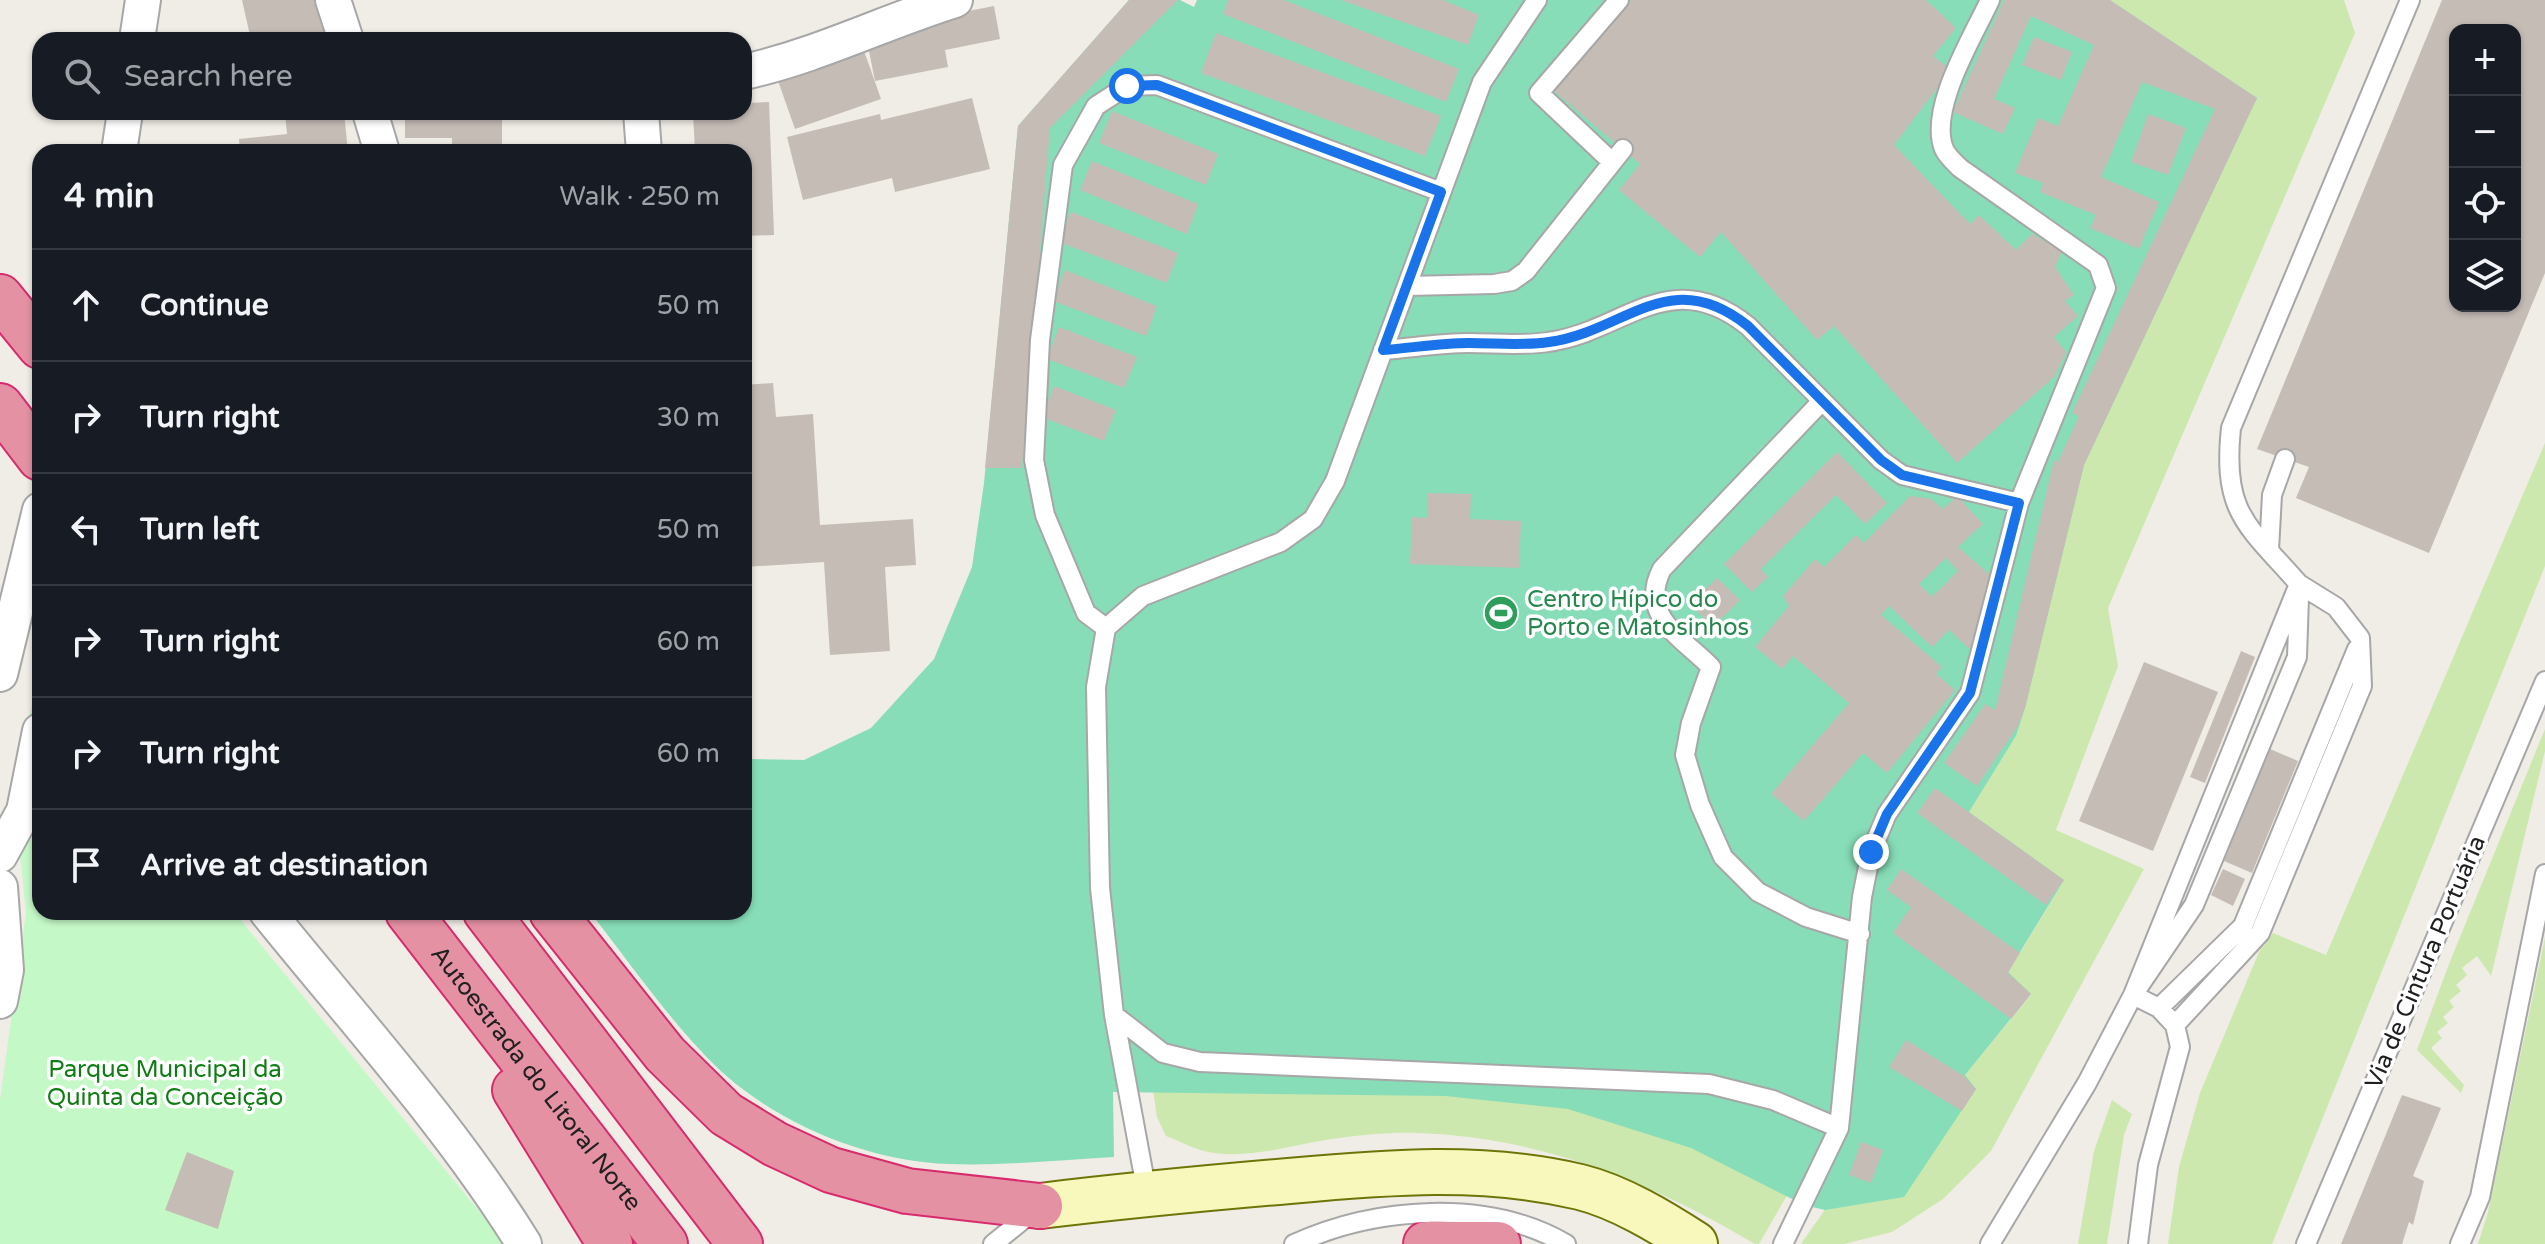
<!DOCTYPE html>
<html lang="en">
<head>
<meta charset="utf-8">
<style>
	:root { --surface:#171b24; --page:#242831; --text:#f1f3f6; --muted:#9ea1a6; --line:#363941 }
	body { margin:0; font-family:"Varela Round",sans-serif; background:var(--page); color:var(--text) }
	.controls { position:absolute; right:24px; top:24px; display:grid; overflow:hidden; border-radius:16px; box-shadow:0 2px 6px #0004 }
	.controls button { width:72px; height:72px; display:grid; place-items:center; padding:0; border:0; border-bottom:2px solid var(--line); background:var(--surface); color:var(--text); font:40px sans-serif }
	.stop { position:absolute; width:24px; height:24px; margin:-18px; border:6px solid #1a73e8; border-radius:50%; background:#fff }
	.stop.end { background:#1a73e8; border-color:#fff; box-shadow:0 2px 8px #0008 }
	.list { margin:0; padding:0; list-style:none }
	h2 { display:flex; justify-content:space-between; align-items:center; height:104px; margin:0; padding:0 32px; font-size:34px }
	h2 small { font-size:26px; font-weight:400; color:var(--muted) }
	.list li { display:grid; grid-template-columns:52px 1fr auto; gap:24px; align-items:center; box-sizing:border-box; height:112px; padding:0 32px; border-top:2px solid var(--line) }
	.list b { display:block; font-size:30px; white-space:nowrap }
	.list em { font-size:26px; font-style:normal; color:var(--muted) }
	.icon { flex:none; width:44px; height:44px; fill:none; stroke:currentColor; stroke-width:2; stroke-linecap:round; stroke-linejoin:round }
	.map { position:relative; flex:none; width:2545px; height:1244px; overflow:hidden }
	.search { position:absolute; background:var(--surface); box-shadow:0 2px 6px #0004; left:32px; top:32px; width:720px; height:88px; display:flex; align-items:center; gap:20px; box-sizing:border-box; padding:0 28px; border-radius:24px; color:var(--muted); font-size:30px }
	.panel { position:absolute; background:var(--surface); box-shadow:0 2px 6px #0004; left:32px; top:144px; width:720px; height:776px; border-radius:24px }
	.map>svg:first-child { display:block }
	.grass { fill:#cde8ae }
	.park { fill:#c5f8c7 }
	.pitch { fill:#87ddb8 }
	.building { fill:#c5bcb6; fill-rule:evenodd }
	.lines { fill:none; stroke-linecap:round; stroke-linejoin:round }
	.service-casing { stroke:#a7a7a7; stroke-width:22 }
	.minor-casing { stroke:#a7a7a7; stroke-width:38 }
	.secondary-casing { stroke:#6e7508; stroke-width:48 }
	.motorway-casing { stroke:#d72b6d; stroke-width:48 }
	.service { stroke:#fff; stroke-width:18 }
	.minor { stroke:#fff; stroke-width:34 }
	.secondary { stroke:#f8f8bc; stroke-width:44 }
	.motorway { stroke:#e591a4; stroke-width:44 }
	.route { stroke:#1a73e8; stroke-width:10 }
	.labels { text-anchor:middle; stroke-width:7; stroke-linejoin:round; paint-order:stroke }
	.leisure-label { font-size:24px; fill:#27864d; stroke:#fff; text-anchor:start }
	.street-label { font-size:24px; fill:#202020; stroke:#fff }
	.park-label { font-size:24px; fill:#0f7d13; stroke:#fff }
</style>
</head>
<body>
<div class="map">
<svg width="2545" height="1244" viewBox="0 0 2545 1244">
	<rect width="100%" height="100%" fill="#f0ece6"/>
	<!-- grass -->
	<path class="grass" d="M2110,0H2344L2355,33L2108,608L2118,666L2056,830L2144,869L1991,1151L1943,1199L1892,1232L1844,1244H1801L1849,1175L1964,1076L2031,995L2008,973L2064,880L1969,812L2016,736L2084,465L2257,98Z
		M2545,443V566L2272,1244H2168L2179,1167L2200,1093L2259,952L2273,933L2326,955Z
		M2545,729V751L2491,976L2477,956L2462,968L2467,975L2456,985L2461,991L2449,1001L2454,1007L2443,1017L2448,1023L2437,1032L2442,1038L2431,1048L2464,1085L2461,1093L2417,1050L2449,964Z
		M2545,937V1244H2478L2488,1212Z
		M1510,1087L1798,1176L1759,1244H1755C1651,1182 1541,1137 1418,1133C1391,1132 1359,1135 1332,1139C1290,1145 1243,1162 1200,1150C1188,1146 1177,1140 1166,1136L1157,1117L1153,1090Z
		M2112,1100L2132,1114L2124,1135L2107,1244H2078L2094,1151Z"/>
	<!-- park -->
	<path class="park" d="M38,675L40,912H234L506,1244H0V1100L26,913L14,793Z"/>
	<!-- pitch -->
	<path class="pitch" d="M1129,0H1180L1194,7L1197,0H2110L2257,98L2084,465L2025,708L2016,736L1969,812L2064,880L2008,972L2031,994L1965,1075L1976,1089L1904,1197L1825,1210L1804,1205L1691,1148L1568,1109L1445,1096L1113,1092L1114,1157C1059,1160 1004,1166 949,1164C860,1161 760,1117 700,1050C660,1007 626,958 590,912H744V759L804,760L871,728L934,659L972,567L984,483L1018,126Z"/>
	<!-- building -->
	<path class="building" d="M242,0H324L334,40H251Z
		M1129,0H1178L1050,128L1022,468H985L1018,126Z
		M1228,0H1284L1459,69L1446,102L1223,14Z
		M1341,0H1443L1479,15L1468,45Z
		M1631,0H1926L1956,28L1933,56L1951,70L1894,145L1970,224L1979,215L2016,250L2032,234L2062,251L2055,267L2074,295L2065,301L2078,316L2054,337L2066,352L2055,376L1957,463L1834,326L1817,340L1721,232L1700,257L1619,190L1640,164L1554,91Z
		M2004,0H2110L2257,98L2084,465L2025,708L2018,726L1977,786L1944,763L1985,704L1995,710L2054,460L2058,462L2079,416L2072,413L2215,109L2142,82L2101,177L2159,202L2139,249L2090,228L2096,215L2040,192L2043,183L2015,173L2038,118L2058,126L2094,45L2031,16L1994,99L2015,108L2003,134L1953,112Z
		M2442,0H2545V273L2429,553L2296,498L2309,467L2257,449ZM2455,30H2515V306H2455Z
		M994,6L1000,39L945,50L948,67L875,81L865,31Z
		M1216,33L1441,116L1425,156L1201,73Z
		M2034,37L2072,52L2061,80L2022,65Z
		M863,48L881,99L795,129L777,78Z
		M972,98L990,169L895,192L892,178L803,200L787,137L880,114L881,120Z
		M769,102L774,235L744,236V152H695L693,112H744V103Z
		M1112,111L1218,154L1206,185L1099,143Z
		M285,112H344L348,152H240L239,139L287,134Z
		M405,112H502V152H452V138H405Z
		M2148,114L2186,128L2168,175L2131,162Z
		M1092,161L1198,204L1187,234L1080,190Z
		M1071,212L1178,253L1167,283L1059,242Z
		M1065,270L1157,306L1146,336L1053,301Z
		M1059,327L1137,357L1124,388L1047,359Z
		M773,383L776,417L813,414L820,525L913,519L916,565L885,567L890,651L830,655L824,562L744,567V385Z
		M1054,386L1116,410L1104,441L1042,417Z
		M1837,452L1887,503L1865,524L1836,495L1761,569L1768,577L1752,592L1724,564Z
		M1428,493L1471,494L1470,519L1521,521L1519,568L1410,564L1412,517L1427,518Z
		M1910,496L1931,499L1943,509L1957,496L1983,524L1958,547L1991,576L1973,652L1949,630L1932,647L1889,606L1881,615L1942,667L1936,674L1955,690L1887,773L1863,753L1804,821L1771,794L1849,703L1793,656L1782,669L1755,647L1789,606L1783,596L1815,559L1824,567L1856,535L1864,543ZM1946,558L1958,571L1932,597L1919,584Z
		M1717,578L1740,600L1713,627L1690,604Z
		M2241,651L2255,657L2205,783L2190,777Z
		M2144,662L2218,692L2153,851L2079,821Z
		M2270,749L2298,761L2252,873L2224,861Z
		M1935,788L2064,880L2046,905L1917,813Z
		M1901,869L2020,953L2008,973L2031,994L2011,1019L1893,933L1911,907L1887,890Z
		M2223,869L2245,879L2233,906L2211,895Z
		M1906,1040L1964,1076L1976,1089L1962,1111L1889,1067Z
		M2402,1095L2441,1108L2413,1176L2424,1181L2413,1225L2409,1222L2402,1244H2341Z
		M1861,1142L1883,1150L1871,1183L1849,1175Z
		M187,1152L234,1171L218,1229L165,1210Z"/>
	<g class="lines">
		<!-- service casing -->
		<g class="service-casing">
			<path id="service" d="M1612,162L1539,93L1619,0
				M1407,286L1494,284L1512,281L1526,271L1623,149
				M1383,350C1411,348 1440,343 1469,343C1495,343 1523,346 1548,342C1624,332 1669,263 1748,326L1881,460L1902,475L2019,503
				M1822,401L1662,569C1638,615 1681,637 1711,667L1691,723L1685,755L1700,805L1723,857L1758,892L1806,917L1860,934
				M2269,550L2272,495L2285,459
				M1106,628L1086,613L1045,515L1034,460L1040,340L1063,165L1096,106L1127,86L1157,85L1441,192
				M2159,1008L2243,926L2357,649
				M1114,1015L1163,1053L1200,1062L1709,1084L1773,1100L1839,1128
				M2175,1025L2260,933L2362,686L2360,638L2336,607L2299,584
				M1147,1193L1114,1015L1100,888L1096,687L1106,628L1143,596L1281,542L1313,519L1335,481L1482,82L1537,0
				M993,1244L1035,1210
				M1294,1244C1375,1207 1487,1198 1566,1244
				M1783,1244L1839,1128L1862,897L1871,852L1887,814L1970,693L2019,503L2106,288L2098,265L1960,168C1955,163 1947,156 1944,149C1928,109 1973,37 1990,0
				M1990,1244L2087,1083L2133,995L2299,584C2247,525 2222,513 2231,428L2410,0
				M2138,1244L2148,1165L2180,1047L2175,1025L2159,1008L2133,995L2194,905L2297,657L2299,598
				M2306,1244L2545,681
				M2460,1244L2480,1197L2545,874"/>
		</g>
		<!-- minor casing -->
		<g class="minor-casing">
			<path id="minor" d="M333,0L346,40
				M137,40L143,0
				M744,72C817,56 884,22 955,0
				M370,112L382,152
				M641,112L644,152
				M119,152L125,112
				M0,674L40,510
				M0,855L24,811L40,731
				M0,887L6,970L0,1001
				M267,912C354,1020 451,1126 524,1244"/>
		</g>
		<!-- secondary casing -->
		<g class="secondary-casing">
			<path id="secondary" d="M1040,1206C1123,1196 1206,1188 1289,1181C1388,1172 1483,1164 1580,1187C1620,1197 1661,1222 1695,1244"/>
		</g>
		<!-- motorway casing -->
		<g class="motorway-casing">
			<g id="motorway">
				<path d="M0,297L40,346"/>
				<path d="M0,406L40,458"/>
				<path id="s1" d="M408,912L665,1244"/>
				<path d="M486,912L740,1244"/>
				<path d="M552,912L665,1054L726,1114L775,1144L831,1170L907,1191L1040,1206"/>
				<path d="M515,1090L610,1244"/>
				<path d="M1426,1244H1498"/>
			</g>
		</g>
		<!-- service -->
		<use href="#service" class="service"/>
		<!-- minor -->
		<use href="#minor" class="minor"/>
		<!-- secondary -->
		<use href="#secondary" class="secondary"/>
		<!-- motorway -->
		<use href="#motorway" class="motorway"/>
	</g>
	<g class="lines">
		<!-- route -->
		<path class="route" d="M1127,86L1157,85L1441,192L1383,350C1412,348 1440,343 1469,343C1495,343 1523,346 1549,342C1625,332 1669,263 1748,326L1881,460L1902,475L2019,503L1970,693L1887,814L1871,852"/>
	</g>
	<!-- icons -->
	<defs>
		<g id="stadium-disc" transform="scale(1.8)"><circle r="9.5" fill="#2e9e5b" stroke="#fff"/><path d="M0-5a6.5 5 0 1 0 0 10a6.5 5 0 1 0 0-10ZM-3.5-1.8h7v3.6h-7Z" fill="#fff"/></g>
	</defs>
	<g fill-rule="evenodd">
		<use href="#stadium-disc" x="1501" y="613"/>
	</g>
	<g class="labels">
		<!-- leisure labels -->
		<g class="leisure-label">
			<text x="1527" y="607">Centro Hípico do<tspan x="1527" dy="28">Porto e Matosinhos</tspan></text>
		</g>
		<!-- street labels -->
		<g class="street-label">
			<text transform="translate(2425 962) rotate(-67)" y="8">Via de Cintura Portuária</text>
			<text dy="8" stroke="none"><textPath href="#s1" startOffset="210">Autoestrada do Litoral Norte</textPath></text>
		</g>
		<!-- park labels -->
		<g class="park-label">
			<text x="165" y="1077">Parque Municipal da<tspan x="165" dy="28">Quinta da Conceição</tspan></text>
		</g>
	</g>
</svg>
<div class="controls">
<button>+</button>
<button>−</button>
<button><svg class="icon" aria-label="locate" viewBox="0 0 24 24"><circle cx="12" cy="12" r="6"/><path d="M12 2v4M12 18v4M2 12h4M18 12h4"/></svg></button>
<button><svg class="icon" aria-label="layers" viewBox="0 0 24 24"><path d="M12 4l9 5-9 5-9-5zM3 14l9 5 9-5"/></svg></button>
</div>
<div class="stop" style="left:1127px;top:86px"></div>
<div class="stop end" style="left:1871px;top:852px"></div>
<div class="search"><svg class="icon" aria-label="search" viewBox="0 0 24 24"><circle cx="10" cy="10" r="6"/><path d="M15 15l6 6"/></svg>Search here</div>
<section class="panel">
<h2>4 min<small>Walk · 250 m</small></h2>
<ul class="list">
<li><svg class="icon" aria-label="ahead" viewBox="0 0 24 24"><path d="M12 20V5M6 11l6-6 6 6"/></svg><div><b>Continue</b></div><em>50 m</em></li>
<li><svg class="icon" aria-label="right" viewBox="0 0 24 24"><path d="M7 20v-9h11M14 6l5 5-5 5"/></svg><div><b>Turn right</b></div><em>30 m</em></li>
<li><svg class="icon" aria-label="left" viewBox="0 0 24 24"><path d="M17 20v-9H6M10 6l-5 5 5 5"/></svg><div><b>Turn left</b></div><em>50 m</em></li>
<li><svg class="icon" aria-label="right" viewBox="0 0 24 24"><path d="M7 20v-9h11M14 6l5 5-5 5"/></svg><div><b>Turn right</b></div><em>60 m</em></li>
<li><svg class="icon" aria-label="right" viewBox="0 0 24 24"><path d="M7 20v-9h11M14 6l5 5-5 5"/></svg><div><b>Turn right</b></div><em>60 m</em></li>
<li><svg class="icon" aria-label="arrive" viewBox="0 0 24 24"><path d="M6 21V4h12l-3 4 3 4H6"/></svg><div><b>Arrive at destination</b></div></li>
</ul>
</section>
</div>
</body>
</html>
